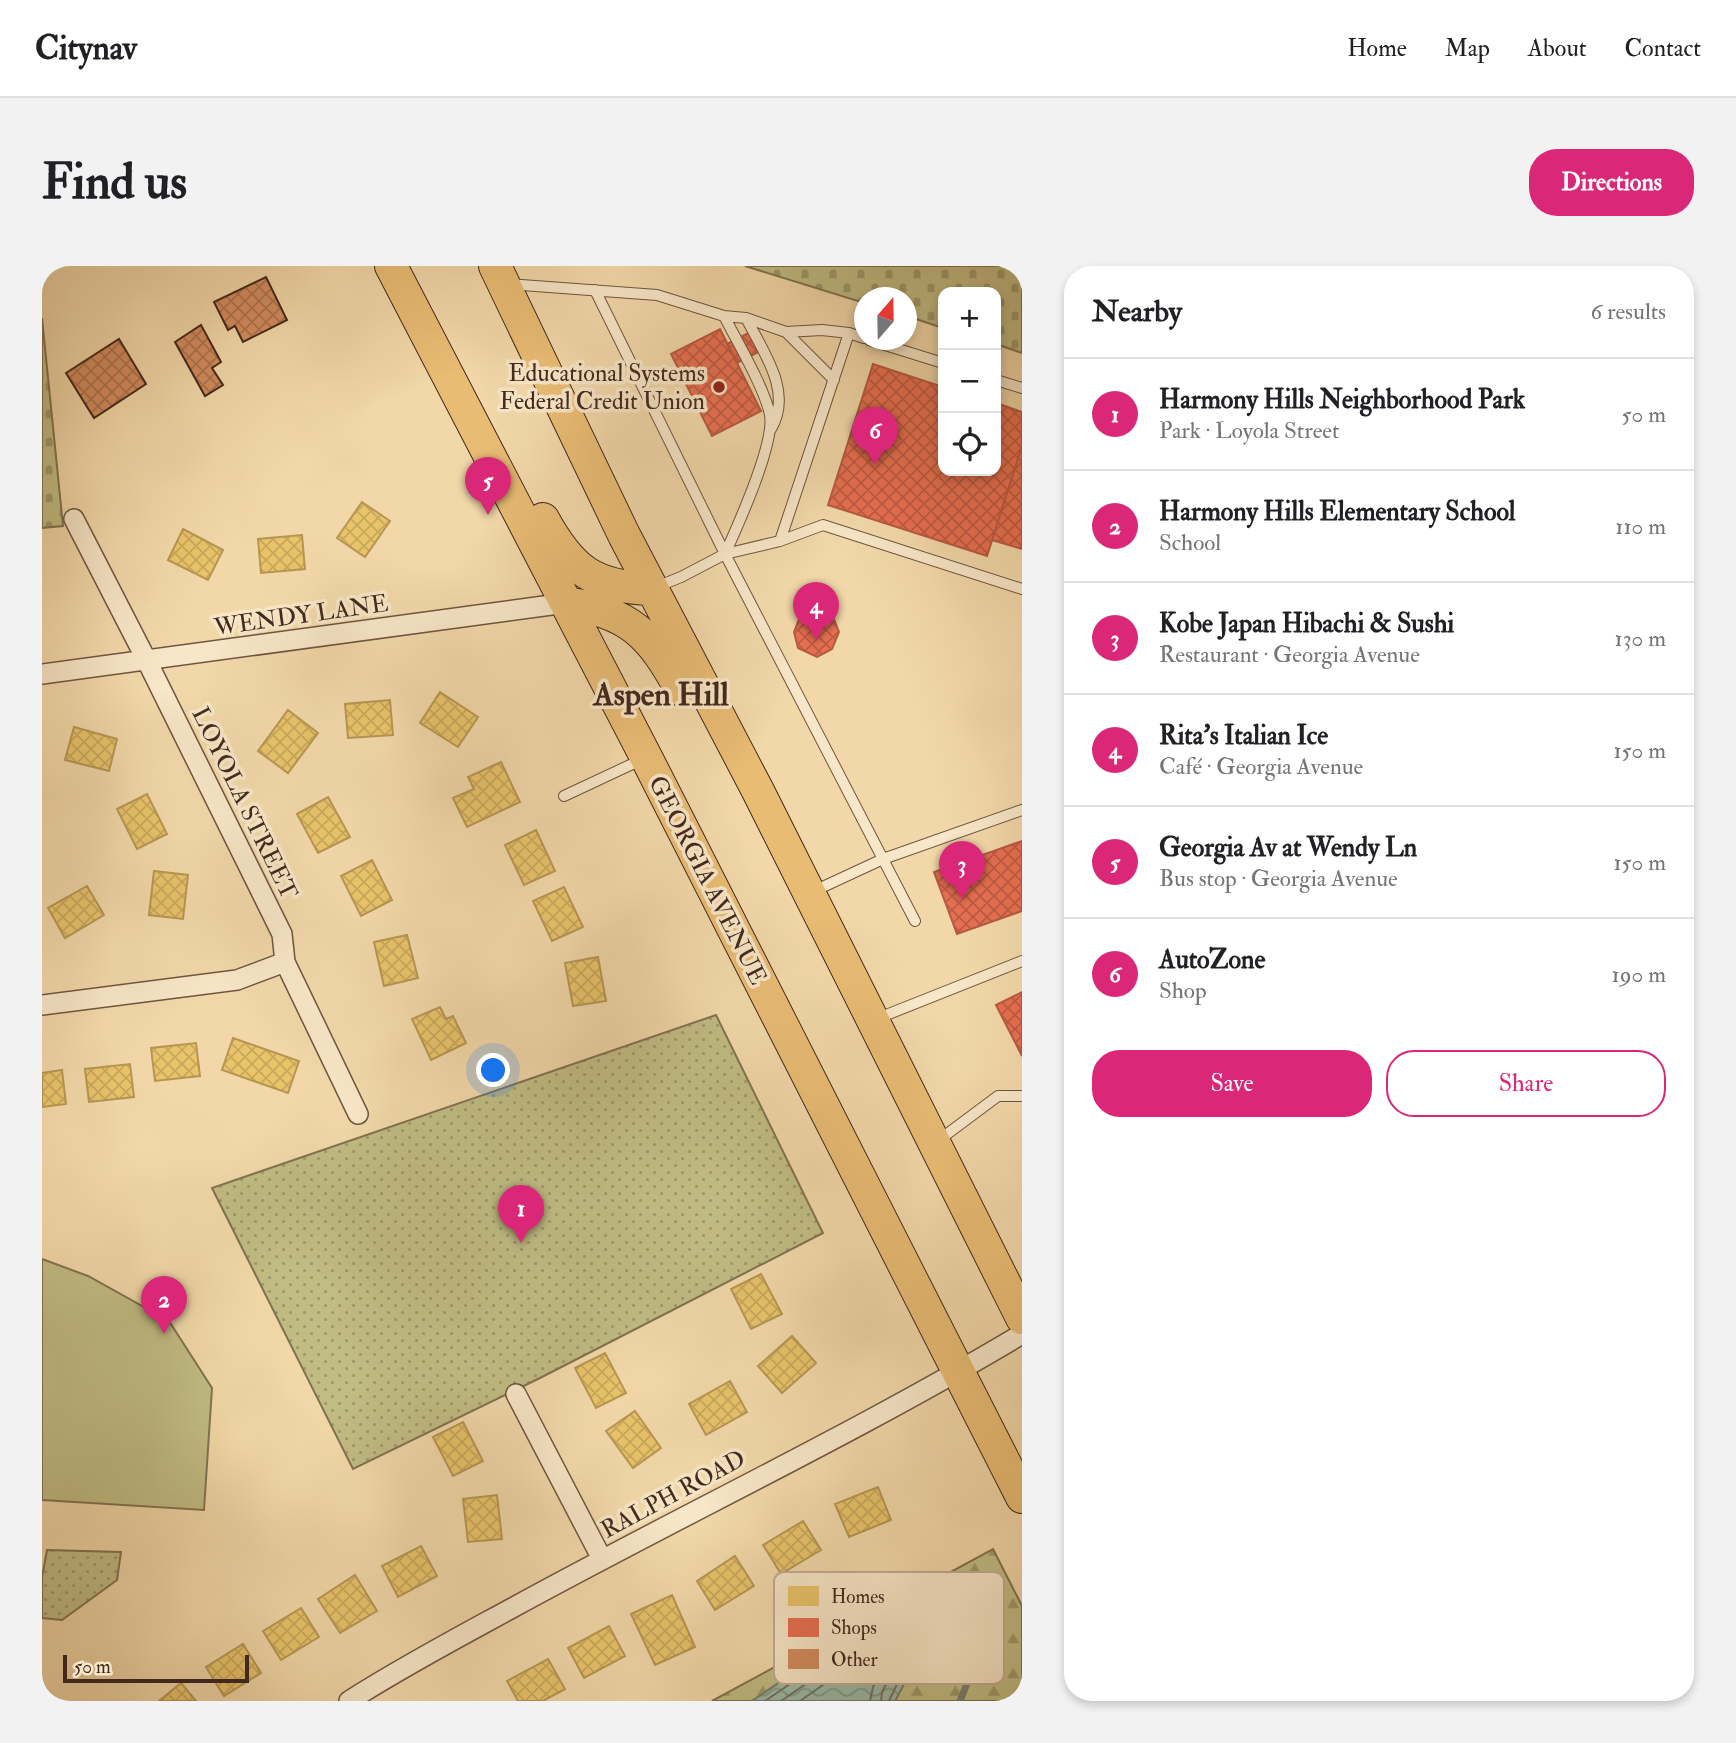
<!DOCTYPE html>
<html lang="en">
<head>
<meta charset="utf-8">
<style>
	:root { --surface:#fff; --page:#f2f2f2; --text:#202124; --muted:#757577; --line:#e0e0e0; --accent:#db2777 }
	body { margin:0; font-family:"IM FELL Double Pica",serif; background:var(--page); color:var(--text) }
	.controls { position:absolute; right:21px; top:21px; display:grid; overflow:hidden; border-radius:14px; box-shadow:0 4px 10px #0003 }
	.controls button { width:63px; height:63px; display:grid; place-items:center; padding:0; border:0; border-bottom:2px solid var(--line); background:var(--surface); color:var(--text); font:35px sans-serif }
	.compass { position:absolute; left:812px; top:21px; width:63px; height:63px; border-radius:50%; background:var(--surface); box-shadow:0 4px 10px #0003; rotate:20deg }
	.scale { position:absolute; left:21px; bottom:18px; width:186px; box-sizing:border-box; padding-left:7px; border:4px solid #43291d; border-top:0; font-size:19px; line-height:24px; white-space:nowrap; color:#43291d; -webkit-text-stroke:5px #f7e6c7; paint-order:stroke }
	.you { position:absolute; left:452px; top:805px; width:24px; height:24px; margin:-18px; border:5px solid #fff; border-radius:50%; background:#1a73e8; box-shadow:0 0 0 10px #1a73e833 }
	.badge { display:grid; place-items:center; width:46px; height:46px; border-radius:50%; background:var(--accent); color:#fff; font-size:23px; font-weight:700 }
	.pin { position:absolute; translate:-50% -58px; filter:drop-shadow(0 2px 4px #0008) }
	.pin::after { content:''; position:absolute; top:37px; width:24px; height:21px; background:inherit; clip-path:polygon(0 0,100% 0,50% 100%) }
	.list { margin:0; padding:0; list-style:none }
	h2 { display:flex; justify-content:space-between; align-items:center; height:91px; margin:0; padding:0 28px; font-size:30px }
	h2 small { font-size:23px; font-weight:400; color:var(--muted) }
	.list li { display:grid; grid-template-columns:46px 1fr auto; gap:21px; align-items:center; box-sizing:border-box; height:112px; padding:0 28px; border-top:2px solid var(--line) }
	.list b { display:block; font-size:26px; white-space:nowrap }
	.list p { margin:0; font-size:23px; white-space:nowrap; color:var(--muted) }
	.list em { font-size:23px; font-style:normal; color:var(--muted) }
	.actions { display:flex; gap:14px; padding:21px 28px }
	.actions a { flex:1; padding:16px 0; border:2px solid var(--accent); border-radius:28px; text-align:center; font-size:24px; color:var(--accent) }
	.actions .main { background:var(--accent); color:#fff }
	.icon { flex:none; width:38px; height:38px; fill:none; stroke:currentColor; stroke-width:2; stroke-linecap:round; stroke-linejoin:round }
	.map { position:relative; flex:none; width:980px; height:1435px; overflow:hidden; border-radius:28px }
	header { display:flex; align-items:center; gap:42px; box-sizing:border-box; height:98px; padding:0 35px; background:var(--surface); border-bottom:2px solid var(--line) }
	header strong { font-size:33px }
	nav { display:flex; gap:38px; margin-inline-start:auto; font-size:24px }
	.intro { display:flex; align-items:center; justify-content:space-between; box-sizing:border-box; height:168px; padding:0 42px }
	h1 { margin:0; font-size:49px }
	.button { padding:18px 32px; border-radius:28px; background:var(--accent); color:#fff; font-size:24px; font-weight:700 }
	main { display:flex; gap:42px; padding:0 42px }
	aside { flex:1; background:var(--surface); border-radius:28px; box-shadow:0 4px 10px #0003 }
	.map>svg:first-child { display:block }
	.grass { fill:url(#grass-dots); stroke:#827250; stroke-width:2 }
	.forest { fill:url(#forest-firs); stroke:#827250; stroke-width:2 }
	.cemetery { fill:url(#cemetery-stones); stroke:#827250; stroke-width:2 }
	.pitch { fill:#c1bc84; stroke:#827250; stroke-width:2 }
	.water { fill:url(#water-waves); stroke:#788070; stroke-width:2 }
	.homes { fill:url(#homes-cross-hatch); stroke:#b79653; stroke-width:2 }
	.shops { fill:url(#shops-cross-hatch); stroke:#b65a41; stroke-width:2 }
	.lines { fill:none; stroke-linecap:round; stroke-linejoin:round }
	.shore { stroke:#6f7262; stroke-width:2 }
	.stream { stroke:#788070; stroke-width:7 }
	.building { fill:url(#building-cross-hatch); stroke:#43291d; stroke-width:2 }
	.service-casing { stroke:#6f5540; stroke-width:12 }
	.minor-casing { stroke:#6f5540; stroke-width:22 }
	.primary-casing { stroke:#43291d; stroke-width:34 }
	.service { stroke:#f7e6c7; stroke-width:10 }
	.minor { stroke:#f7e6c7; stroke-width:19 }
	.primary { stroke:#e9bc74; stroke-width:32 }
	.poi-dot { fill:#8f2418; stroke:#f7e6c7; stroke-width:2.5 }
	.labels { text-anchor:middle; stroke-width:7; stroke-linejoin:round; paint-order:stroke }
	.poi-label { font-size:24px; fill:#43291d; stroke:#f7e6c7; text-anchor:end }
	.street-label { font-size:24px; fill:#43291d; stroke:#f7e6c7 }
	.district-label { font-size:32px; font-weight:bold; fill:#43291d; stroke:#f7e6c7 }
	.key { fill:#f7e6c7; stroke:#c1ad94; stroke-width:2 }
	.key-label { font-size:19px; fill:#43291d }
</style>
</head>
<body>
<header>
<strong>Citynav</strong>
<nav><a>Home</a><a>Map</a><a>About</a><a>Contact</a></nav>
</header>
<div class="intro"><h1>Find us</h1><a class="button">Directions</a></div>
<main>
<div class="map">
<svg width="980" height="1435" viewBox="0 0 980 1435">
	<defs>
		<pattern id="grass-dots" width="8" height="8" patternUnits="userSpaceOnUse" patternTransform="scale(1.75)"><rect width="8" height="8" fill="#c1bc84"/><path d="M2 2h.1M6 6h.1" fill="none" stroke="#9e996b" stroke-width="1.8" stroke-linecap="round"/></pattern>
		<pattern id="forest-firs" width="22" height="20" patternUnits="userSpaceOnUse" patternTransform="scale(1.75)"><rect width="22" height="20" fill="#c1bc84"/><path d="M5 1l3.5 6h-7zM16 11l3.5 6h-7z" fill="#9e996b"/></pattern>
		<pattern id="cemetery-stones" width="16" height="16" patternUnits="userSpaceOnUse" patternTransform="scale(1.75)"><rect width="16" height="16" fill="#c1bc84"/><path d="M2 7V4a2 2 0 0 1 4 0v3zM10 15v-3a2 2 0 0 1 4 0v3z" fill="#9e996b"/></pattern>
		<pattern id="water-waves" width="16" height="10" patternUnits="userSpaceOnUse" patternTransform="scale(1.75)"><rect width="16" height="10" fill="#9bbaa8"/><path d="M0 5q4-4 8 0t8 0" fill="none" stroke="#809788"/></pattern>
		<pattern id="homes-cross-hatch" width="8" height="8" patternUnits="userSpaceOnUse" patternTransform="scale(1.75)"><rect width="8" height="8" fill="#e9c46a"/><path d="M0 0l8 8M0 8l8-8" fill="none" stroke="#c9a85b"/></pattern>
		<pattern id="shops-cross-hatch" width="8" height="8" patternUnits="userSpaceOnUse" patternTransform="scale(1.75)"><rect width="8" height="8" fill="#e76f51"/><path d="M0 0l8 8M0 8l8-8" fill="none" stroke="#bd5b43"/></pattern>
		<pattern id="building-cross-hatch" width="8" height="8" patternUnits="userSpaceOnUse" patternTransform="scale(1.75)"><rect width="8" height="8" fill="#d28b5e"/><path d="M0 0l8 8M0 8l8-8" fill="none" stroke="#ac724d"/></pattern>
	</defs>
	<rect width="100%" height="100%" fill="#f2d8a9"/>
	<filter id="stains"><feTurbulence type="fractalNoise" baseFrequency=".00286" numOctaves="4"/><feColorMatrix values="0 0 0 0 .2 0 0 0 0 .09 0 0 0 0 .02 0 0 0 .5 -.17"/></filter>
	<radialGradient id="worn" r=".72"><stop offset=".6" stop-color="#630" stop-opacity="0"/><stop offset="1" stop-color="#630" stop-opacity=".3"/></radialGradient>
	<!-- grass -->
	<path class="grass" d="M674,749L781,967L498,1112L311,1203L170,922Z
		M5,1284L79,1286L75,1314L20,1354L0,1352V1311Z"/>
	<!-- forest -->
	<path class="forest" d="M951,1283L980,1340V1435H853L872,1399L858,1346L834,1361L796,1377L710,1435H670Z"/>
	<!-- cemetery -->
	<path class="cemetery" d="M703,0H980V87L954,78V26H901V62L865,50L864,32H822V37Z
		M0,52L21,260L0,262Z"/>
	<!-- pitch -->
	<path class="pitch" d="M0,993L46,1010L127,1055L170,1122L162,1244L0,1234Z"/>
	<!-- water -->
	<path class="water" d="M858,1346L880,1358L872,1399L853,1435H710L796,1377L834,1361Z"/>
	<!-- homes -->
	<path class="homes" d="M320,236L348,255L323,291L295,272Z
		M141,263L181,284L166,314L126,294Z
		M260,269L263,303L219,307L216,273Z
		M398,426L436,451L416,481L378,457Z
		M348,434L351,469L306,472L303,438Z
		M246,444L276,467L246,507L216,485Z
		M32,461L75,473L67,505L23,494Z
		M459,496L478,536L425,561L411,532L432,523L426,511Z
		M105,528L125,568L95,583L75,543Z
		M286,531L308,571L276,587L255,548Z
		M494,564L513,605L482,619L463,579Z
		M330,594L350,634L319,650L299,610Z
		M112,605L146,609L141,653L107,649Z
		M45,620L62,649L23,672L6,642Z
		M522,621L541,661L510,675L491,635Z
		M365,669L376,712L342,720L332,676Z
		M556,691L564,735L531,740L523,697Z
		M398,741L404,753L411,750L424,777L389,794L370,753Z
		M191,772L257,795L246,827L180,804Z
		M154,777L158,810L113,815L109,782Z
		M88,798L92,831L47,836L43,803Z
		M20,804L24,838L0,841V807Z
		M719,1008L740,1048L709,1063L689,1023Z
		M750,1070L774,1097L740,1127L716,1100Z
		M563,1087L584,1127L554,1142L533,1102Z
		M688,1115L705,1146L664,1169L647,1138Z
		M593,1145L619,1182L591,1202L564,1165Z
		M421,1156L441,1195L411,1210L391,1171Z
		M836,1221L849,1254L807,1271L793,1238Z
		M455,1229L460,1273L426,1276L421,1233Z
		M761,1255L779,1284L739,1308L721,1279Z
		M379,1280L395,1310L356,1331L340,1300Z
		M693,1290L712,1320L673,1344L655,1315Z
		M313,1309L335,1345L298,1367L276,1333Z
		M630,1329L653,1381L613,1399L589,1348Z
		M259,1342L277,1371L239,1394L221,1365Z
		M567,1360L583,1390L542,1412L526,1382Z
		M201,1378L219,1407L182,1430L164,1401Z
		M506,1393L523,1423L501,1435H476L465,1415Z
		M139,1417L154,1435H117Z"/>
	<!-- shops -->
	<path class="shops" d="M678,63L719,145L670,170L629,88Z
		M714,63L724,82L695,97L685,78Z
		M831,98L901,121V205H954V137L980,146V180L945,290L786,239Z
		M980,180V283L950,274Z
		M773,343L791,351L797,366L790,383L775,391L756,382L752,366L758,351Z
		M980,575V645L915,668L892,606Z
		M980,726V790L954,739Z"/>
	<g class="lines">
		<!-- shore -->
		<path class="shore" d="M723,1435L799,1383L837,1368L859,1355L870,1361L871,1364L865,1397L847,1435
			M739,1435L803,1391L859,1366L861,1370L857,1394L840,1426L839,1435
			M758,1435L808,1400L844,1387L846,1391L831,1421L828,1435"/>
		<!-- stream -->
		<path class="stream" d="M918,1435L944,1370"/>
	</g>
	<!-- building -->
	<path class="building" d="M224,11L245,54L201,76L193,60L186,64L172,36Z
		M159,59L179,96L170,102L181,119L163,130L133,76Z
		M77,73L104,118L52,152L24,107Z"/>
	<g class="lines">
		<!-- service casing -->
		<g class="service-casing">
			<path id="service" d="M466,18L615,29L682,50L704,52L744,66L780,64L807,67L822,72
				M553,24L683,288L873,655
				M682,50C695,75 723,123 728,149C733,178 696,259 683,288
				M704,52C722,87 751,126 729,163
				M744,66L792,114
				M827,74L901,97
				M954,114L980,122
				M738,275L807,67
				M614,321L639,311L683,288L738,275L781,259L980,323
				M522,530L601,493
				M772,625L841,593L980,544
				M834,753L980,695
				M897,874L956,830H980"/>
		</g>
		<!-- minor casing -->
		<g class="minor-casing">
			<path id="minor" d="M32,253L105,395L240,668L243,696L316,848
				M0,408L524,337
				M0,739L195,714L243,696
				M474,1128L560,1293
				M307,1435C360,1401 417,1371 472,1341C640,1249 816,1166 980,1068"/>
		</g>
		<!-- primary casing -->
		<g class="primary-casing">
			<path id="primary" d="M349,0L604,491L980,1231
				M453,0L582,269L716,525L980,1052
				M501,253C529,304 551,321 610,323
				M524,337C588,346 610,370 639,424"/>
		</g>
		<!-- service -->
		<use href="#service" class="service"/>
		<!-- minor -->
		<use href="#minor" class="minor"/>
		<!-- primary -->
		<use href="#primary" class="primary"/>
	</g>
	<!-- markers -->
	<circle class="poi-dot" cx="677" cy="121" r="7"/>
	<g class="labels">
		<!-- poi labels -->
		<g class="poi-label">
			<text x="663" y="115">Educational Systems<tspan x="663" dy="28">Federal Credit Union</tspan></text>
		</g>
		<!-- street labels -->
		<g class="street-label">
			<text transform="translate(259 349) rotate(-8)" y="8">WENDY LANE</text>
			<text transform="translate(203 537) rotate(64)" y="8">LOYOLA STREET</text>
			<text transform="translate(666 614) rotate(63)" y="8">GEORGIA AVENUE</text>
			<text transform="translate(631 1228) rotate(-28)" y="8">RALPH ROAD</text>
		</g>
		<!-- district labels -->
		<g class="district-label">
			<text x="619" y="439">Aspen Hill</text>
		</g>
	</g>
	<!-- legend -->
	<rect x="732" y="1306" width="230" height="112" rx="10" class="key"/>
	<rect x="746" y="1320" width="31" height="20" fill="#e9c46a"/>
	<rect x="746" y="1352" width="31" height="19" fill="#e76f51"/>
	<rect x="746" y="1383" width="31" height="20" fill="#d28b5e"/>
	<g class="key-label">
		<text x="789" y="1337">Homes</text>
		<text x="789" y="1368">Shops</text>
		<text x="789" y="1400">Other</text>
	</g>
	<rect width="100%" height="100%" filter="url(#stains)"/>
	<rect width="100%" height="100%" fill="url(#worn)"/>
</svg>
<div class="controls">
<button>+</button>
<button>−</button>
<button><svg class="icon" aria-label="locate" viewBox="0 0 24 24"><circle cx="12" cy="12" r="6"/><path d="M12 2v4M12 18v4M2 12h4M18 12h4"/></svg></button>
</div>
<svg class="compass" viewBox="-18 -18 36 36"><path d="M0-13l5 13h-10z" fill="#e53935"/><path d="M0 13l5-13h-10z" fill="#757577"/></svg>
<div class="scale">50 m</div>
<div class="you"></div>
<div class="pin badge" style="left:479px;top:977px">1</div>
<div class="pin badge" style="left:122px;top:1068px">2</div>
<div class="pin badge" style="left:920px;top:633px">3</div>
<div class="pin badge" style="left:774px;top:374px">4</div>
<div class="pin badge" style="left:446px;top:249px">5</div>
<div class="pin badge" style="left:833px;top:199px">6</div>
</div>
<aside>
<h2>Nearby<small>6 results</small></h2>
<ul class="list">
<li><span class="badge">1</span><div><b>Harmony Hills Neighborhood Park</b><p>Park · Loyola Street</p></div><em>50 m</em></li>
<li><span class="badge">2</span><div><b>Harmony Hills Elementary School</b><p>School</p></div><em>110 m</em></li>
<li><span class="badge">3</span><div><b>Kobe Japan Hibachi &amp; Sushi</b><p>Restaurant · Georgia Avenue</p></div><em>130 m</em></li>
<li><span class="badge">4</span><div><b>Rita's Italian Ice</b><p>Café · Georgia Avenue</p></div><em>150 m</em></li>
<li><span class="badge">5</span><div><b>Georgia Av at Wendy Ln</b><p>Bus stop · Georgia Avenue</p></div><em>150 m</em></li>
<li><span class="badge">6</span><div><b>AutoZone</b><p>Shop</p></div><em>190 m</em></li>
</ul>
<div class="actions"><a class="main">Save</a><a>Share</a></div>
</aside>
</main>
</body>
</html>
